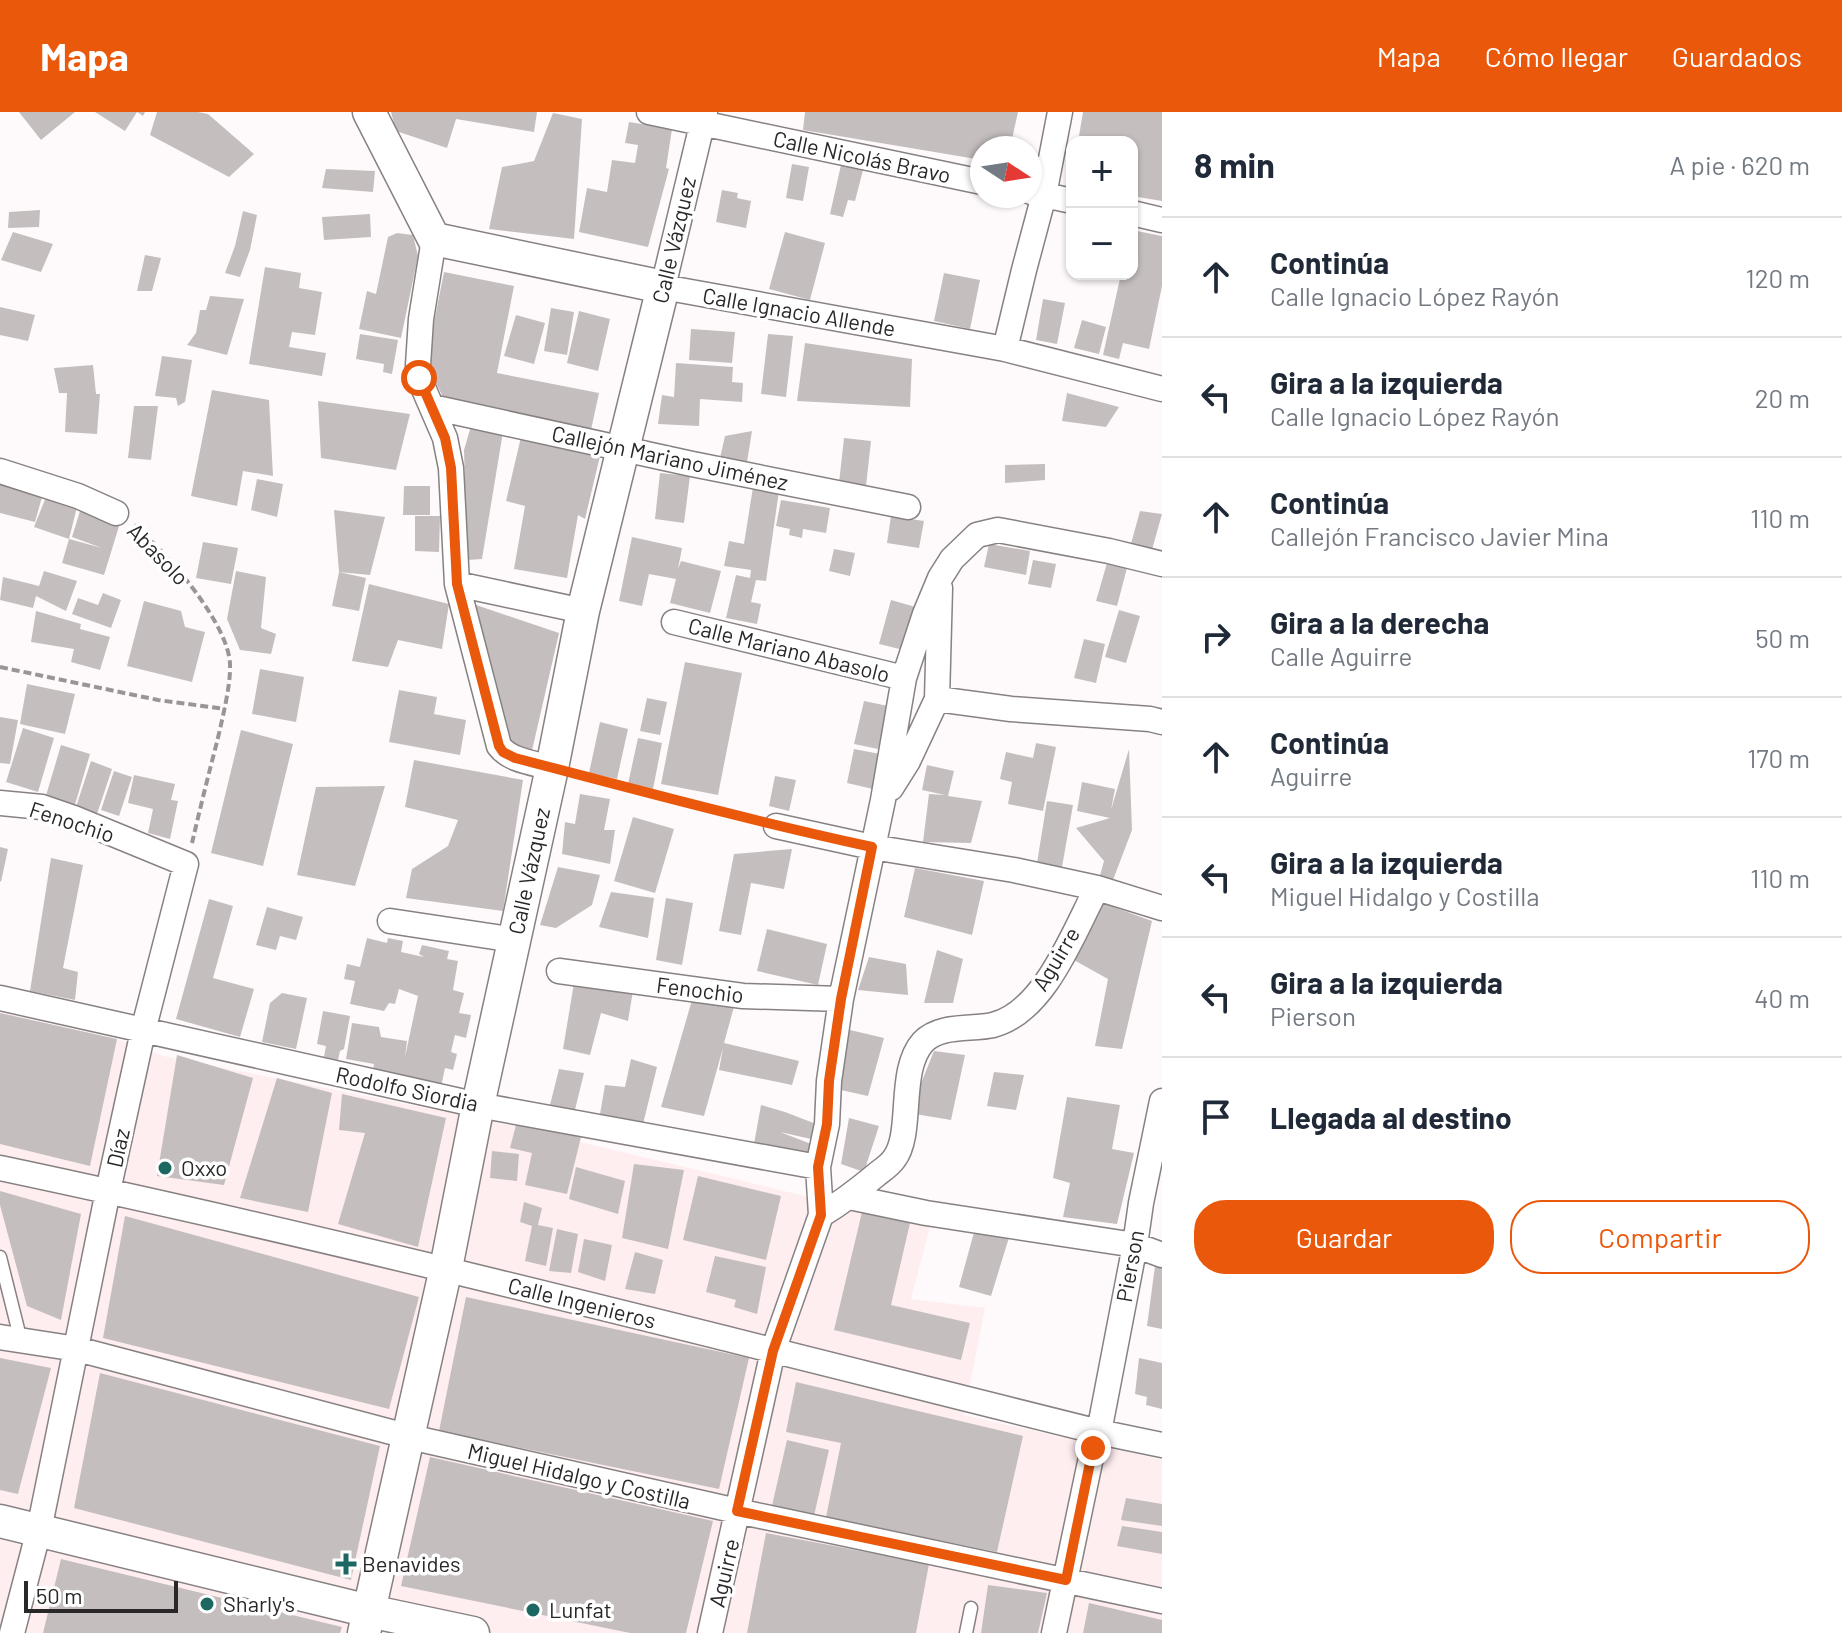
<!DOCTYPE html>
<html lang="es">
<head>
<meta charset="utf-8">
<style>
	:root { --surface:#fff; --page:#f2f2f3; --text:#1f2937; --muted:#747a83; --line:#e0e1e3; --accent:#ea580c }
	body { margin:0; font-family:Barlow,sans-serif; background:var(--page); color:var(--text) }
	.controls { position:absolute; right:24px; top:24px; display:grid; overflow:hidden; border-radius:16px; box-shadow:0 2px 6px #0004 }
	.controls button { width:72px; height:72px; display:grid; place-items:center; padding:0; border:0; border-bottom:2px solid var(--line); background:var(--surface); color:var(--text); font:40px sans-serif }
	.compass { position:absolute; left:970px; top:24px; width:72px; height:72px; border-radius:50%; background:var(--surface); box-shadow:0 2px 6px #0004; rotate:102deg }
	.scale { position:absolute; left:24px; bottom:20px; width:154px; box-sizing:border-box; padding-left:8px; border:4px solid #2a2728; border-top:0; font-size:22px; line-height:28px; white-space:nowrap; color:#2a2728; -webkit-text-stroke:6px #fff; paint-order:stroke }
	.stop { position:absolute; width:24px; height:24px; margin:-18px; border:6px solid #ea580c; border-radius:50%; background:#fff }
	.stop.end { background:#ea580c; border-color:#fff; box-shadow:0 2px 8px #0008 }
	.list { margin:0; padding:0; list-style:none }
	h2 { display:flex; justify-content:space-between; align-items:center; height:104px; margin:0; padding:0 32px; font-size:34px }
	h2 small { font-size:26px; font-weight:400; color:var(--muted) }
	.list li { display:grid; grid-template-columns:52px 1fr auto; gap:24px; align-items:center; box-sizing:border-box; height:120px; padding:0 32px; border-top:2px solid var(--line) }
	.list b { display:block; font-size:30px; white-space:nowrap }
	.list p { margin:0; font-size:26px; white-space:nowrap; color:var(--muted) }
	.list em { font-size:26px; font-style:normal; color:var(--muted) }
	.actions { display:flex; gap:16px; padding:24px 32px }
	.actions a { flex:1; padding:18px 0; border:2px solid var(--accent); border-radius:32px; text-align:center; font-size:28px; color:var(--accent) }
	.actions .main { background:var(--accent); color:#fff }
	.icon { flex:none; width:44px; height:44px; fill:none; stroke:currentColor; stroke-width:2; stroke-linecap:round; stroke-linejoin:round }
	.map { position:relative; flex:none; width:1162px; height:1521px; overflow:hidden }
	header { display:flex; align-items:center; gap:48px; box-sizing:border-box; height:112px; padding:0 40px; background:var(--accent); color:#fff }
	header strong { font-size:38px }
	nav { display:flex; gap:44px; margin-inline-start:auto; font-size:28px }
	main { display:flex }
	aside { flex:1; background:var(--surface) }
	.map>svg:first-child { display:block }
	.built { fill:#feeef0 }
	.building { fill:#c5bebf }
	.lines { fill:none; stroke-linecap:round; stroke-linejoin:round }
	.lane-casing { stroke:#888182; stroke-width:15 }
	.street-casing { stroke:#888182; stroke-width:27 }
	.secondary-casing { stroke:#888182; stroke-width:35 }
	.path { stroke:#999596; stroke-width:4; stroke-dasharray:8 4; stroke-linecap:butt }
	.lane { stroke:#fff; stroke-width:12 }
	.street { stroke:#fff; stroke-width:24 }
	.secondary { stroke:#fff; stroke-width:32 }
	.route { stroke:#ea580c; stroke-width:10 }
	.poi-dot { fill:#1c6761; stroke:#fff; stroke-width:3 }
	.labels { text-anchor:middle; stroke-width:7; stroke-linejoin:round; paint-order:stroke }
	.street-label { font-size:22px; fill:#2a2728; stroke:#fff }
	.poi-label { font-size:22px; fill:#2a2728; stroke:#fff; text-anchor:start }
</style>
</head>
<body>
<header>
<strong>Mapa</strong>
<nav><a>Mapa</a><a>Cómo llegar</a><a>Guardados</a></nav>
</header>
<main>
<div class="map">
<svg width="1162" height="1521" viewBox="0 0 1162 1521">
	<rect width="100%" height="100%" fill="#fefafb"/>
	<!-- built -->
	<path class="built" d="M0,900L126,930L163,944L493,1009L930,1114L911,1187L985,1196L964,1303L1162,1348V1521H0Z"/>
	<!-- building -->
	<path class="building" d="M19,0H75L41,28Z
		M95,0H145L143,4L137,0L125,19Z
		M157,0H198L208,2L254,42L229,65L150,23Z
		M391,0H537L534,20L456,7L447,36L396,19Z
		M805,0H1018L1010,36H982V48L803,18Z
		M1083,0H1162V89L1132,84V30H1078Z
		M553,1L582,7L574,127L489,117L502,55L534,49Z
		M629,10L672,17L666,56L669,57L648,135L579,120L587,76L607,80L612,48L635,51L638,33L625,31Z
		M792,52L809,55L803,89L786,86Z
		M841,53L863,58L855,89L848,88L843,105L830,102Z
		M326,57L375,59L373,80L322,76Z
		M722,78L738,81L737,86L751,89L746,116L716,110Z
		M40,98L39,115L8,116L9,100Z
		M243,99L257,103L250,138L240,165L225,161L235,134Z
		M370,102L371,125L324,128L322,105Z
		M1132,118L1162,124V174L1149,237L1123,231L1119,247L1103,243L1121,162H1132Z
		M13,120L53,132L41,160L1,148Z
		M785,120L825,131L810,188L769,177Z
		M397,121L413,123L418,144L401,226L359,217L367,179L376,182L388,125Z
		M145,143L161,146L152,179H137Z
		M265,155L301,161L299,176L322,180L315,223L292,220L289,235L326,241L322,264L249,252Z
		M444,160L514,174L497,261L599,281L591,318L445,289L426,251Z
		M944,161L980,168L970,217L934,209Z
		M210,184L244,187L227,243L187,233L196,221L200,198H206Z
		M1043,187L1065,191L1057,232L1036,228Z
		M0,195L35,203L28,229L0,223Z
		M551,196L574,200L567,243L544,239Z
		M579,199L610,207L598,259L567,251Z
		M516,203L545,211L534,252L504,244Z
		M1082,208L1106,215L1099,242L1074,236Z
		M691,217L735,220L732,251L689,248Z
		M360,222L398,228L392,262L383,260L384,252L356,247Z
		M768,222L793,224L786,285L761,282Z
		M805,231L912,247L910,295L797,289Z
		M162,244L192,248L185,290L178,294L176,286L155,284Z
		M676,251L733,255L732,270L743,271L742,290L700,287L699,314L658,312L662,283L674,285Z
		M93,253L96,282H100L97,322L65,320L67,281H59L54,256Z
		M212,278L269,288L273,364L243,359L237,394L191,384Z
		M1067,281L1119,295L1106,315L1062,309Z
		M318,289L410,302L396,358L321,346Z
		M134,294H158L151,348L128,346Z
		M471,314L503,320L482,447L467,448L464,338Z
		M752,319L747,350L720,346L725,324Z
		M521,325L600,344L585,407L578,403L567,466L514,457L525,394L506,389Z
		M844,326L871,329L866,374L839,371Z
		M1045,352V368L1005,371V353Z
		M660,361L690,364L684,411L655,407Z
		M257,367L283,372L277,405L251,398Z
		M0,371L42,385L35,410L0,401Z
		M404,374H430V403H403Z
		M753,375L779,379L766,469L756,468L751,490L761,492L757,512L726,506L736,463L750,466L751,458L724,454L729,429L744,432Z
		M46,385L77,395L69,427L34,415Z
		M781,388L830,396L826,421L803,417L802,426L789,423L790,417L776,414Z
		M334,398L385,405L370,463L339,460Z
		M80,399L120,411L104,463L62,451L69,427L102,436L72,425Z
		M1140,399L1162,402L1150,445L1129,439Z
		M415,404H440L439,440L415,439Z
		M891,404L924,409L919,436L887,431Z
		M632,425L682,436L678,457L681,449L721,459L710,501L670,491L676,467L649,462L642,494L619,489Z
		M203,430L238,436L231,472L196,466Z
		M989,432L1030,439L1026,463L984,455Z
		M834,437L855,441L850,464L829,459Z
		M1033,448L1056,452L1051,476L1028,472Z
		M1107,451L1127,456L1117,494L1096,489Z
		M44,459L77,469L66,499L36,484L33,496L0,488L3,465L39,474Z
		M236,459L266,465L261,516L276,522L271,542L240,538L227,507Z
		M339,460L366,466L359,499L332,494Z
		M369,472L449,492L442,537L398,528L388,555L352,549Z
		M103,481L121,488L111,516L72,502L78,486L98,493Z
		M891,488L919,496L908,539L879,532Z
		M144,489L181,499L185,515L205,520L192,570L127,554Z
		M476,493L559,521L531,643L506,635Z
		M1119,498L1140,504L1126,551L1105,545Z
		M36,499L81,512L80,517L110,525L100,558L71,550L74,537L31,530Z
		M1084,527L1105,532L1096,571L1074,566Z
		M685,550L742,561L718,683L661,672Z
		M260,557L304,565L296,610L252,602Z
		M27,572L75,582L65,622L20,612Z
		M399,578L437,585L434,602L466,608L460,643L389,630Z
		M647,586L667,590L660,623L640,619Z
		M864,589L888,594L878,637L854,632Z
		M0,605L18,608L10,652L0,651Z
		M600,610L628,617L617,667L589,661Z
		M23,616L54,626L38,680L6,670Z
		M241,618L293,632L263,754L211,741Z
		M638,626L662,631L653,677L628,672Z
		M1036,631L1056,635L1043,699L1008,692L1012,670L1000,667L1006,640L1033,646Z
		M61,633L90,642L74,696L45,687Z
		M854,637L880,642L873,677L847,671Z
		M1129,637L1132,718L1113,768L1099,767L1104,749L1076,716L1110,706L1077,699L1082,670L1115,677L1111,698Z
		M414,648L523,668L503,799L406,786L412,757L448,734L458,708L405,695Z
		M91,649L112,657L96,705L75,698Z
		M927,653L954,659L948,684L982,689L971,731L923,730L929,682L945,683L922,678Z
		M114,659L132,665L119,704L101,698Z
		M134,663L175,672L171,688L178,689L170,727L148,721L153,697L128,691Z
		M775,664L796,668L789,699L769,694Z
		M385,674L355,774L297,763L316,675Z
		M580,682L610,687L604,718H615L610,752L562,742L565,710L575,712Z
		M1047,689L1073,693L1062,755L1037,751Z
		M633,705L674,717L655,781L614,769Z
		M0,735L8,737L1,770L0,769Z
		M792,737L784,777L751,771L741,823L719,819L734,742Z
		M51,746L83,753L63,856L78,860L75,888L30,879Z
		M558,755L600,763L592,793L556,816L540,813Z
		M915,756L984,769L972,823L904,805Z
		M611,780L654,786L648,826L599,815Z
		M666,786L693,791L682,853L656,848Z
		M209,787L233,794L213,866L254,877L240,925L176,907Z
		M1097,789L1152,809L1122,937L1095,934L1108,867L1072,847Z
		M267,795L303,805L296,828L280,824L276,838L256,833Z
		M767,817L827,832L818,873L757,859Z
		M367,826L387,831L388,826L403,829L401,840L424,845L419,842L422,833L449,839L447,847L458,849L453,878L464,881L459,901L471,903L466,926L455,923L451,940L457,942L453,958L445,956L440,980L398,970L401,963L373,958L374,952L346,947L352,911L379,915L381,925L407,929L405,945L418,884L399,877L395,892L389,891L384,899L350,892L355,869L344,867L347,852L360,855Z
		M937,838L963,847L953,891H924Z
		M869,845L906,852L908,883L858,878Z
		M574,871L633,879L628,909L601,901L590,943L563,937Z
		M282,881L307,886L296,937L262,930L270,891Z
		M694,881L735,891L724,931L799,949L792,973L719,958L723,936L704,1004L661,995Z
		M323,899L350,904L344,937L340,939L338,948L324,945L326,934L317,932Z
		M0,901L117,927L90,1054L0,1032Z
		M846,917L884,926L868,984L832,976Z
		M934,939L965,943L951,1008L909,1001Z
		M177,943L253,966L224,1073L157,1064Z
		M631,947L657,955L643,1012L599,1008L605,973L625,975Z
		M559,957L584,961L573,1006L549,997Z
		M994,960L1024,963L1016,998L987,994Z
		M277,966L332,981L308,1100L240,1086Z
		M342,982L446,1006L418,1135L338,1112L365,1021L339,1018Z
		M1067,985L1120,993L1112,1037L1134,1041L1117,1112L1063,1105L1070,1071L1053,1066Z
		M761,993L785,1000L824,1015L820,1029L780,1020L819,1035L814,1058L752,1043Z
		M849,1006L879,1014L864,1060L841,1052Z
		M517,1009L581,1025L567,1082L525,1073L532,1041L510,1036Z
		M492,1039L519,1042L517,1069L490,1066Z
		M634,1052L684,1058L668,1137L622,1126Z
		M576,1055L625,1069L618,1102L569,1087Z
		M698,1064L781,1084L766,1148L683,1128Z
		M0,1079L81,1102L61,1208L27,1194L0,1093Z
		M524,1090L542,1096L538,1113L553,1116L546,1154L525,1149L532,1114L520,1110Z
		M862,1100L910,1111L891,1193L970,1211L961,1248L834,1218Z
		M125,1104L419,1185L389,1297L103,1226Z
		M976,1113L1011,1119L991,1184L959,1175Z
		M557,1117L578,1122L571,1161L549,1159Z
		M584,1127L612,1133L605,1169L578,1160Z
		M635,1140L663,1148L655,1182L625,1177Z
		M715,1144L766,1155L757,1202L734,1195L736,1188L706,1180Z
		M1155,1154L1162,1156V1217L1147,1214Z
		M466,1185L749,1246L719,1377L439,1319Z
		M0,1246L51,1256L18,1382L0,1378Z
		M1139,1246L1162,1251V1297L1146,1293L1147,1285L1135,1282Z
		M100,1261L380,1334L351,1468L74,1396Z
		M796,1270L1023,1324L997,1440L826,1405L841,1331L786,1320Z
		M787,1328L829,1338L813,1408L771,1398Z
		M430,1345L713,1409L686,1521H630L401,1474Z
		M1126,1386L1162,1392V1414L1121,1408Z
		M1122,1414L1162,1420V1442L1117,1434Z
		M766,1421L929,1452L916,1521H747Z
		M61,1447L342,1515L340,1521H43Z
		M988,1473L1047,1481L1038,1521H981Z
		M1089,1491L1162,1508V1521H1083Z"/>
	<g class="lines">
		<!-- lane casing -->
		<g class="lane-casing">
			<path id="lane" d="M0,1145L21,1229
				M966,1521L971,1496"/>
		</g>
		<!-- street casing -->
		<g class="street-casing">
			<path id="street" d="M649,0L982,70
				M705,0L663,175L1005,237L1162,277
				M1031,80L1072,89
				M1132,101L1162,108
				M434,127L421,207L418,253L419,266L445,326L451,356L457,472L499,634C510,649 535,651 552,656
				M1005,237L1024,158L1044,83L1060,0
				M432,295L692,352L908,395
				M0,359L78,384L116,401
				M457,472L583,499
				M674,510L904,566
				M937,587L1011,597L1150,607L1162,610
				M891,676L908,649L937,587L940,476
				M0,691L42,695L74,706L186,752L143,919L108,1079L39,1418L12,1521
				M776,714L872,735L1014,758L1097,776L1162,796
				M390,809L515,828
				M559,859L743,884L841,887
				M0,886L478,993L818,1055
				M0,1056C369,1134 733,1229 1099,1320L1162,1333
				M849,1085L926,1101L1135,1133L1162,1143
				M821,1103C841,1091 858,1078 876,1063C882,1058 889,1054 894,1047C914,1021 897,959 923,930C940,912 971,918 993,913C1045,900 1074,819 1097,776
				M0,1225L77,1237L410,1325L737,1399L1162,1489
				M1099,1320L1135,1133L1141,1091L1162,989
				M710,1521L773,1239L821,1103L818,1055L827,1012L829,969L841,887L883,688L904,566L925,502L940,466L952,447L977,423L998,418L1109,439L1162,452
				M1054,1521L1093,1336"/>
		</g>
		<!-- secondary casing -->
		<g class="secondary-casing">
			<path id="secondary" d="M0,1409L369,1499L473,1521
				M364,1521L446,1156L478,993L552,656L583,499L663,175L434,127L369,0"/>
		</g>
		<!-- path -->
		<path class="path" d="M134,413C166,440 228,510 230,552C231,573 222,608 217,630C208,664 200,697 192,731
			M0,555L158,588L225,597
			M577,663L755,709"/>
		<!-- lane -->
		<use href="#lane" class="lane"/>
		<!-- street -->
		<use href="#street" class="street"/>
		<!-- secondary -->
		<use href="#secondary" class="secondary"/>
	</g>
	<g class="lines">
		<!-- route -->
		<path class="route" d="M419,266L445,326L451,356L457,472L499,634L503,640L515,646C634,677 752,709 872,735L841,887L829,969L827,1012L818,1055L821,1103L773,1239L737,1399L1066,1468L1093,1336"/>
	</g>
	<!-- markers -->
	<g class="poi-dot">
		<circle cx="165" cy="1056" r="8"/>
		<path d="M342 1440h8v8h8v8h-8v8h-8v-8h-8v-8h8z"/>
		<circle cx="207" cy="1492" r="8"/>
		<circle cx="533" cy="1498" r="8"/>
	</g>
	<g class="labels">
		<!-- street labels -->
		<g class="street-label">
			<text transform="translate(862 45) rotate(12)" y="8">Calle Nicolás Bravo</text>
			<text transform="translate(674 128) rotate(-77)" y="8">Calle Vázquez</text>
			<text transform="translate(799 200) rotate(10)" y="8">Calle Ignacio Allende</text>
			<text transform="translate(670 346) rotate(12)" y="8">Callejón Mariano Jiménez</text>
			<text transform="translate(158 442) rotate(46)" y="8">Abasolo</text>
			<text transform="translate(789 538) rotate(14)" y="8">Calle Mariano Abasolo</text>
			<text transform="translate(72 710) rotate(18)" y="8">Fenochio</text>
			<text transform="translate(529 759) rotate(-78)" y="8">Calle Vázquez</text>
			<text transform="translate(1056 847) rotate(-59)" y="8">Aguirre</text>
			<text transform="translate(700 878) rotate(7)" y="8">Fenochio</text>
			<text transform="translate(407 977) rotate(12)" y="8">Rodolfo Siordia</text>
			<text transform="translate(118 1036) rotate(-78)" y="8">Díaz</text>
			<text transform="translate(1130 1154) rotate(-80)" y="8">Pierson</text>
			<text transform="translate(582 1191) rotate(14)" y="8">Calle Ingenieros</text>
			<text transform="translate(579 1364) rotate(13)" y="8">Miguel Hidalgo y Costilla</text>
			<text transform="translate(724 1461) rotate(-77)" y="8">Aguirre</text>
		</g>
		<!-- poi labels -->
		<g class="poi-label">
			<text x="181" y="1064">Oxxo</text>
			<text x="362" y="1460">Benavides</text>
			<text x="223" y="1500">Sharly's</text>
			<text x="549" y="1506">Lunfat</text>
		</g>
	</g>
</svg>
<div class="controls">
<button>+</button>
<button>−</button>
</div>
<svg class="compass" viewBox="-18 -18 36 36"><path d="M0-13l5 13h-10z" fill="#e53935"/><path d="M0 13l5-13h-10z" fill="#747a83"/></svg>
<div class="scale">50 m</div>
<div class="stop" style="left:419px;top:266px"></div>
<div class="stop end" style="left:1093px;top:1336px"></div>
</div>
<aside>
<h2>8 min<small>A pie · 620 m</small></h2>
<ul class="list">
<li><svg class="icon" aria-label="ahead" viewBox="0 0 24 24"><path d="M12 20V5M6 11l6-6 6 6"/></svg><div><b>Continúa</b><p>Calle Ignacio López Rayón</p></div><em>120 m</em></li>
<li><svg class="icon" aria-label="left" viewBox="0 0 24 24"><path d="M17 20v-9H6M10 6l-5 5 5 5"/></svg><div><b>Gira a la izquierda</b><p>Calle Ignacio López Rayón</p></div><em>20 m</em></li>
<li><svg class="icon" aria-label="ahead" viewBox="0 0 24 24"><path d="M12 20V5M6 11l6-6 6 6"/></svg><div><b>Continúa</b><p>Callejón Francisco Javier Mina</p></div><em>110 m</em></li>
<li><svg class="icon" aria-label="right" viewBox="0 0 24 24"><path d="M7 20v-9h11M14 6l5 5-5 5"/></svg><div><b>Gira a la derecha</b><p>Calle Aguirre</p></div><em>50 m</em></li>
<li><svg class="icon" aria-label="ahead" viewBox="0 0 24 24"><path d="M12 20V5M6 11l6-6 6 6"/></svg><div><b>Continúa</b><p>Aguirre</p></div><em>170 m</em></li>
<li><svg class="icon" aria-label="left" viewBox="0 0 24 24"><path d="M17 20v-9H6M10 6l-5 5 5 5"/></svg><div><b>Gira a la izquierda</b><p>Miguel Hidalgo y Costilla</p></div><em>110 m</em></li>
<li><svg class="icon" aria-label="left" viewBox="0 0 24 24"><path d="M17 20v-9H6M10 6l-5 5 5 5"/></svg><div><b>Gira a la izquierda</b><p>Pierson</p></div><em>40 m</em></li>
<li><svg class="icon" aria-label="arrive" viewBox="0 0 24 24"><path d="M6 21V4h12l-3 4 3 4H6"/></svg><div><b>Llegada al destino</b></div></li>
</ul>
<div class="actions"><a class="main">Guardar</a><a>Compartir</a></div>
</aside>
</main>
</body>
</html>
